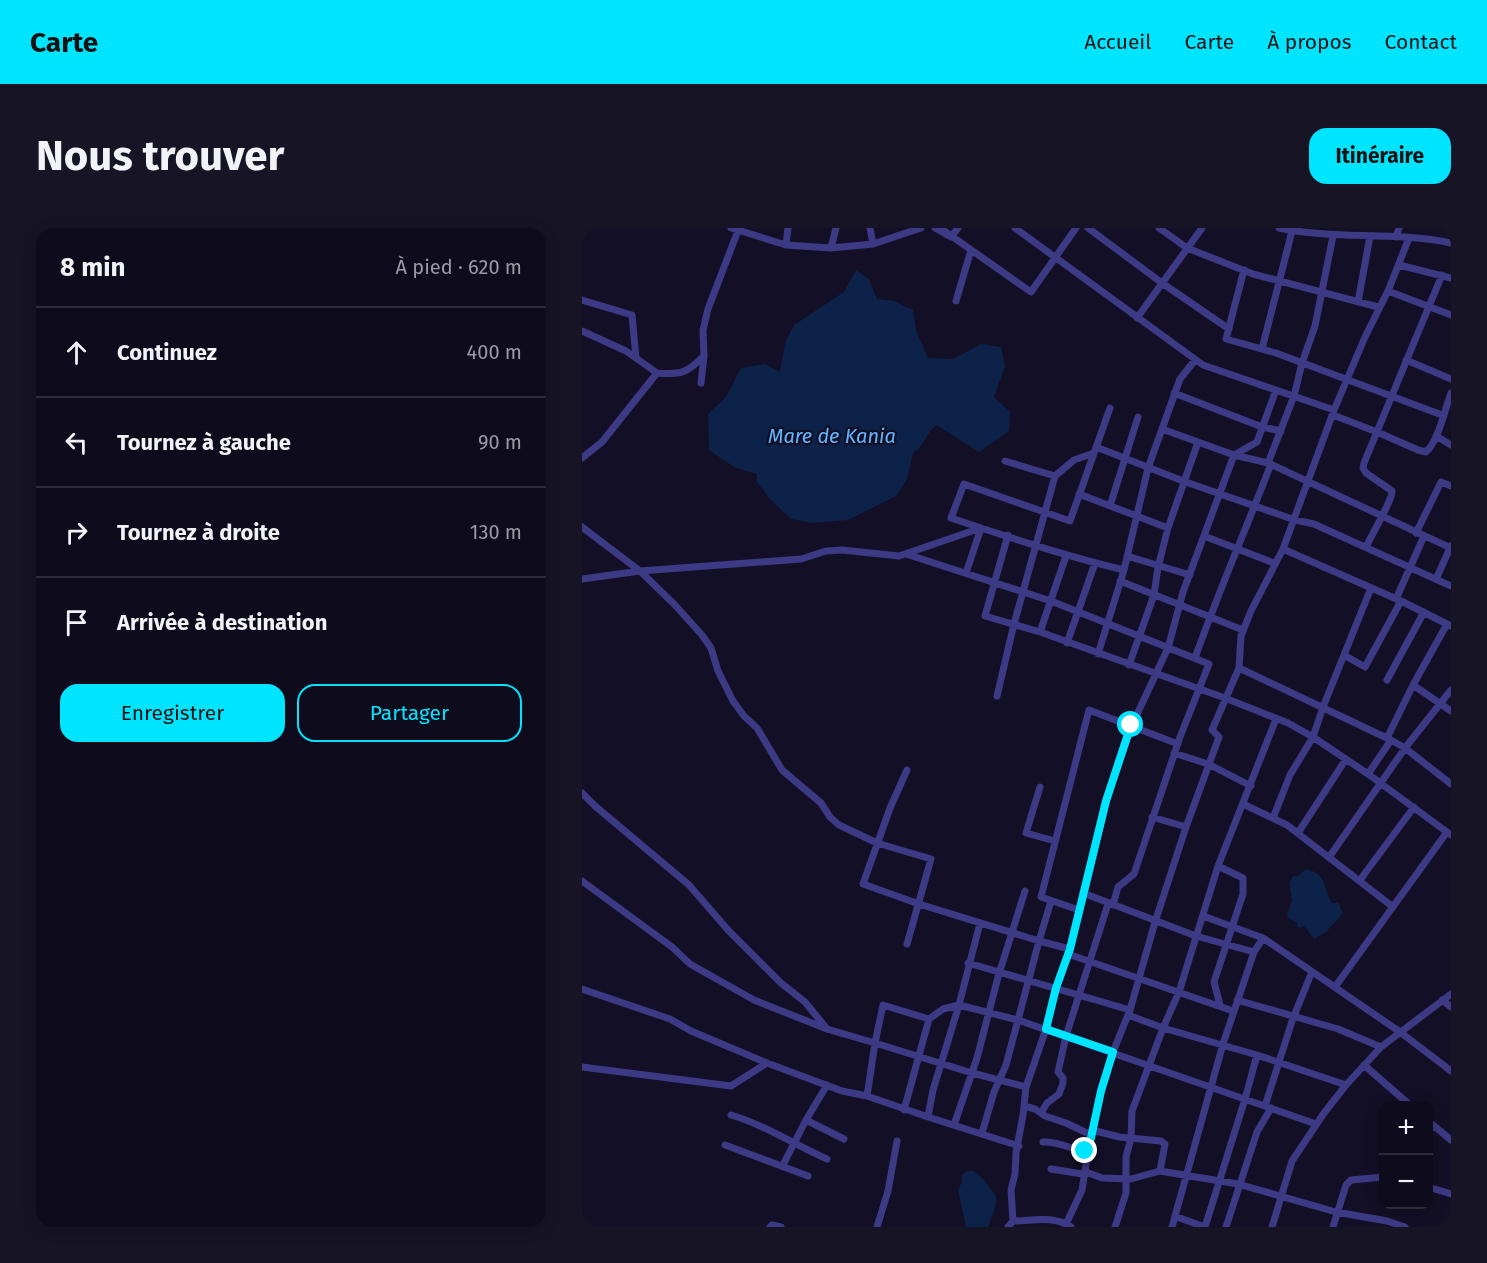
<!DOCTYPE html>
<html lang="fr">
<head>
<meta charset="utf-8">
<style>
	:root { --surface:#0e0b1c; --page:#171425; --text:#f1f3f6; --muted:#9b9ba3; --line:#2e2b3b; --accent:#00e5ff }
	body { margin:0; font-family:"Fira Sans",sans-serif; background:var(--page); color:var(--text) }
	.controls { position:absolute; right:18px; bottom:18px; display:grid; overflow:hidden; border-radius:12px; box-shadow:0 3px 15px #0003 }
	.controls button { width:54px; height:54px; display:grid; place-items:center; padding:0; border:0; border-bottom:2px solid var(--line); background:var(--surface); color:var(--text); font:30px sans-serif }
	.stop { position:absolute; width:18px; height:18px; margin:-14px; border:4px solid #00e5ff; border-radius:50%; background:#fff }
	.stop.end { background:#00e5ff; border-color:#fff; box-shadow:0 2px 6px #0008 }
	.list { margin:0; padding:0; list-style:none }
	h2 { display:flex; justify-content:space-between; align-items:center; height:78px; margin:0; padding:0 24px; font-size:26px }
	h2 small { font-size:20px; font-weight:400; color:var(--muted) }
	.list li { display:grid; grid-template-columns:39px 1fr auto; gap:18px; align-items:center; box-sizing:border-box; height:90px; padding:0 24px; border-top:2px solid var(--line) }
	.list b { display:block; font-size:22px; white-space:nowrap }
	.list em { font-size:20px; font-style:normal; color:var(--muted) }
	.actions { display:flex; gap:12px; padding:18px 24px }
	.actions a { flex:1; padding:14px 0; border:2px solid var(--accent); border-radius:18px; text-align:center; font-size:21px; color:var(--accent) }
	.actions .main { background:var(--accent); color:#111 }
	.icon { flex:none; width:33px; height:33px; fill:none; stroke:currentColor; stroke-width:2; stroke-linecap:round; stroke-linejoin:round }
	.map { position:relative; flex:none; width:869px; height:999px; overflow:hidden; border-radius:18px }
	header { display:flex; align-items:center; gap:36px; box-sizing:border-box; height:84px; padding:0 30px; background:var(--accent); color:#111 }
	header strong { font-size:28px }
	nav { display:flex; gap:33px; margin-inline-start:auto; font-size:21px }
	.intro { display:flex; align-items:center; justify-content:space-between; box-sizing:border-box; height:144px; padding:0 36px }
	h1 { margin:0; font-size:42px }
	.button { padding:15px 27px; border-radius:18px; background:var(--accent); color:#111; font-size:21px; font-weight:700 }
	main { display:flex; gap:36px; padding:0 36px }
	aside { flex:1; background:var(--surface); border-radius:18px; box-shadow:0 3px 15px #0003 }
	.map>svg:first-child { display:block }
	.water { fill:#0c2248 }
	.lines { fill:none; stroke-linecap:round; stroke-linejoin:round }
	.minor { stroke:#3d3a85; stroke-width:7 }
	.route { stroke:#00e5ff; stroke-width:8 }
	.labels { text-anchor:middle; stroke-width:4.5; stroke-linejoin:round; paint-order:stroke }
	.water-label { font-size:20px; font-style:italic; fill:#62b6ff; stroke:#130f26 }
</style>
</head>
<body>
<header>
<strong>Carte</strong>
<nav><a>Accueil</a><a>Carte</a><a>À propos</a><a>Contact</a></nav>
</header>
<div class="intro"><h1>Nous trouver</h1><a class="button">Itinéraire</a></div>
<main>
<aside>
<h2>8 min<small>À pied · 620 m</small></h2>
<ul class="list">
<li><svg class="icon" aria-label="ahead" viewBox="0 0 24 24"><path d="M12 20V5M6 11l6-6 6 6"/></svg><div><b>Continuez</b></div><em>400 m</em></li>
<li><svg class="icon" aria-label="left" viewBox="0 0 24 24"><path d="M17 20v-9H6M10 6l-5 5 5 5"/></svg><div><b>Tournez à gauche</b></div><em>90 m</em></li>
<li><svg class="icon" aria-label="right" viewBox="0 0 24 24"><path d="M7 20v-9h11M14 6l5 5-5 5"/></svg><div><b>Tournez à droite</b></div><em>130 m</em></li>
<li><svg class="icon" aria-label="arrive" viewBox="0 0 24 24"><path d="M6 21V4h12l-3 4 3 4H6"/></svg><div><b>Arrivée à destination</b></div></li>
</ul>
<div class="actions"><a class="main">Enregistrer</a><a>Partager</a></div>
</aside>
<div class="map">
<svg width="869" height="999" viewBox="0 0 869 999">
	<rect width="100%" height="100%" fill="#130f26"/>
	<!-- water -->
	<path class="water" d="M274,42L287,51L295,71L312,73L331,82L334,102L346,130L371,131L399,116L419,119L423,139L412,169L428,184L427,203L397,224L354,197C344,206 342,218 331,225L325,251L314,268L266,292L231,295L209,291L188,271L175,254V246L152,239L127,222L126,186L144,169L159,140L183,136L198,144L203,115L212,97L262,64Z
		M724,641C746,646 741,661 750,675H756L761,685L744,704L732,711L722,698L719,700L715,699L716,695L707,691L705,687L710,672L707,655L711,648H716Z
		M392,943C399,947 408,960 414,968V977L406,999H384L376,962L380,954V947L385,943Z"/>
	<g class="lines">
		<!-- minor -->
		<path class="minor" d="M149,0L204,17L206,0
			M353,0L369,9L376,0
			M358,0L449,64L494,0
			M433,0L621,137L752,182
			M506,0L580,55L647,101
			M577,0L605,20L671,46L796,79
			M697,0C754,12 812,3 869,15
			M814,9L817,0
			M291,16L339,0
			M204,17L249,20L291,16L288,0
			M249,20L254,0
			M817,37L869,50
			M662,42L644,111L694,125L860,187
			M806,63L869,87
			M0,72L50,87L54,130
			M374,73L389,22
			M776,74L788,8
			M555,90L620,0
			M0,103L44,123L75,145
			M680,121L710,3
			M824,132L869,151
			M119,155L122,128L121,102L126,81L157,0
			M592,165L680,199L699,203
			M528,180L488,293L382,256L369,290C426,309 483,328 542,342
			M751,187L795,204L836,222L844,224C856,214 863,181 869,165
			M580,201L652,227L686,235L869,320
			M854,208L869,217
			M514,219L601,253L713,292L732,296L869,358
			M0,230L20,214L75,145C99,147 105,145 122,128
			M423,233L473,248L492,232L512,225
			M686,235L712,168L720,135L733,98L751,8
			M497,266L586,300
			M528,278L556,189
			M0,299L58,343L92,376L120,407L129,420L136,443L151,473L162,488L175,500L200,542L239,575L248,589L257,597L295,615L349,631L325,716
			M834,305L859,254L869,258
			M426,307L403,388L458,404L643,470L706,495L731,509L786,546L869,607
			M622,308L692,335
			M784,319C789,308 811,271 810,263L784,245L781,240L782,235L860,47
			M701,321L819,373L869,398
			M324,326L469,373L627,436L598,509L552,646L536,659L531,677
			M545,328L608,347
			M384,345L399,300
			M0,351L58,343L219,331L244,323L260,322L317,328L399,300
			M854,351L869,318
			M538,353L661,402
			M814,371L842,308
			M458,404L484,328
			M485,415L513,335
			M516,426L542,342L566,240L598,151L613,132
			M762,427L783,439L819,373
			M613,430C636,365 664,301 689,236
			M547,437L572,367L576,339L586,300L616,214
			M657,440L809,512L823,520L869,556
			M805,452L842,384
			M831,457L869,483
			M415,468L432,396L473,248
			M805,510L831,457L865,396
			M592,525L626,536L669,558
			M325,542L308,580L281,656L337,676L457,713L469,673
			M786,546L809,512
			M458,559L444,605L473,613
			M0,565L13,578L107,657L146,702L199,755L223,774L245,801
			M661,576L705,597L811,679
			M570,589L604,599
			M691,590L708,547L731,509L741,479L789,360
			M716,605L764,531
			M748,628L823,520L869,462
			M636,638L661,650V666L632,754L638,777
			M778,652L832,579
			M0,653L90,719L108,736L172,772L245,801L293,815L301,777L347,791L361,781L377,777L436,792L734,896
			M501,665L614,708L672,724
			M497,682L459,669L507,482L596,516
			M621,688L681,710L818,804L869,843
			M398,695L377,777L351,862L346,889L437,918
			M486,726L651,783
			M386,735L548,782
			M753,759L865,604
			M0,761L88,791L109,803L185,835L260,863L285,868
			M655,772L756,801L799,819
			M860,772L869,779
			M546,787L581,800L675,827L764,857
			M782,837L829,878
			M0,839L149,858L185,835
			M442,878L453,881L463,888L484,895L507,906L510,902L537,909L579,913L583,916L578,943
			M683,878L711,790L730,744
			M322,882L347,791
			M459,885L465,875L477,866L481,855V850L476,844L484,808L525,679L528,675
			M149,887C183,897 213,917 245,931
			M346,889L285,868L293,815L390,845L444,859
			M224,892L262,911
			M846,893L851,897L846,904
			M372,897L395,830L416,749L443,663
			M851,897L869,912
			M400,905L412,864L424,837L457,713L488,721
			M461,914C477,913 490,922 506,924
			M143,917L226,948
			M201,937L224,892L245,857
			M469,941L500,946L504,944L520,950L549,951L578,943L656,956L754,984L805,993L823,999
			M846,959L869,966
			M595,989L623,999
			M431,993L429,962L433,946L434,925L441,887L444,859L464,801L474,760L488,721L524,573L550,497L586,420L601,364L652,227L675,214L694,162
			M484,996L500,962L506,924L519,863L531,824L548,782L573,694L604,599L637,509L630,502L657,440L659,408L669,383L701,321L752,182L783,109L806,63L827,10
			M188,999L190,997L199,999
			M295,999L306,963L315,913
			M426,999L431,993C451,993 471,987 489,999
			M533,999L544,965V929L549,910L550,883L581,800L597,764L636,638L694,491
			M590,999L641,816L672,724L681,710
			M623,999L663,871L675,827
			M644,999L675,904L689,880
			M690,999L710,933L742,885L764,857L799,819L869,766
			M751,999L764,957L769,952L802,949"/>
	</g>
	<g class="lines">
		<!-- route -->
		<path class="route" d="M503,923L506,924L519,863L531,824L464,801L474,760L488,721L524,573L549,497"/>
	</g>
	<g class="labels">
		<!-- water labels -->
		<g class="water-label">
			<text x="250" y="215">Mare de Kania</text>
		</g>
	</g>
</svg>
<div class="controls">
<button>+</button>
<button>−</button>
</div>
<div class="stop" style="left:549px;top:497px"></div>
<div class="stop end" style="left:503px;top:923px"></div>
</div>
</main>
</body>
</html>
